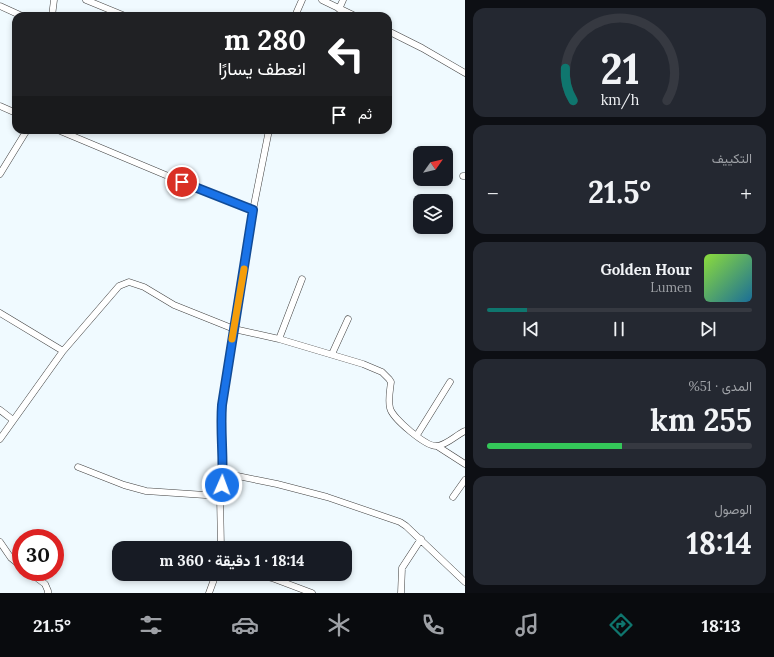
<!DOCTYPE html>
<html lang="ar">
<head>
<meta charset="utf-8">
<style>
  body { margin:0; font-family:Lora,Vazirmatn,serif; background:#242831; color:#f1f3f6; direction:rtl; height:100vh; display:flex; flex-direction:column; font-size:15px; white-space:nowrap }
  * { box-sizing:border-box; margin:0 }
  p { font-size:13px; color:#9ea1a6 }
  .icon { flex:none; width:22px; height:22px; fill:none; stroke:currentColor; stroke-width:2; stroke-linecap:round; stroke-linejoin:round }
  .map { position:relative; flex:1; overflow:hidden; direction:ltr }
  .sheet { display:flex; flex-direction:column; gap:8px; padding:8px; background:#0d0f14; width:309px }
  .sheet>* { flex:none }
  .guide { position:absolute; left:12px; top:12px; width:380px; height:122px; border-radius:12px; box-shadow:0 2px 6px #0003; direction:rtl; background:#202124; color:#fff; overflow:hidden }
  .needle { width:26px; rotate:56deg }
  .buttons { position:absolute; left:413px; top:146px; display:grid; gap:8px }
  .buttons a { display:grid; place-items:center; width:40px; height:40px; border-radius:8px; background:#171b24; box-shadow:0 2px 6px #0003; font-size:20px }
  .speed { position:absolute; left:12px; top:529px; display:flex; gap:8px; font-size:20px; font-weight:700; text-align:center }
  .speed>* { display:grid; place-content:center; width:52px; height:52px; border-radius:50%; background:#171b24; box-shadow:0 2px 6px #0003; line-height:1 }
  .speed .limit { border:6px solid #d22; background:#fff; color:#111 }
  .pin { position:absolute; display:grid; place-items:center; width:34px; height:34px; color:#fff; margin:-17px; border:2px solid #fff; border-radius:50%; box-shadow:0 1px 4px #0007 }
  .me { position:absolute; width:44px; margin:-22px; rotate:2deg; stroke-linejoin:round; filter:drop-shadow(0 0 3px #0008) }
  .turn { display:flex; align-items:center; gap:14px; height:84px; padding:0 20px; font-size:18px }
  .turn .icon { width:52px; height:52px; stroke-width:2.5 }
  .turn b { display:block; font-size:28px; line-height:34px }
  .then { display:flex; align-items:center; height:38px; padding:0 20px; background:#0003; gap:8px; font-size:15px }
  .big { font-size:30px; font-weight:700; line-height:1.1 }
  .sheet .widget { flex:1; display:flex; flex-direction:column; justify-content:center; gap:6px; min-width:0; padding:0 14px; border-radius:12px; background:#242831 }
  .sheet .dial { align-items:center; gap:0 }
  .dial svg { height:104px; overflow:visible; fill:none; stroke:#363941; stroke-width:7; stroke-linecap:round; text-anchor:middle }
  .dial text { fill:#f1f3f6; stroke:none }
  .song { display:flex; align-items:center; gap:12px }
  .cover { width:48px; height:48px; border-radius:6px; background:linear-gradient(135deg,hsl(90 70% 55%),hsl(200 70% 35%)) }
  .played { height:4px; border-radius:2px; background:linear-gradient(90deg,#0f766e 15%,#363941 15%) }
  .keys { display:flex; justify-content:space-around; direction:ltr }
  .heat { display:flex; justify-content:space-between; align-items:center; font-size:22px; direction:ltr }
  .charge { height:6px; border-radius:3px; background:linear-gradient(90deg,#34c759 51%,#363941 0) }
  .trip { position:absolute; left:112px; top:541px; width:240px; height:40px; border-radius:12px; background:#171b24; box-shadow:0 2px 6px #0003; font-weight:700; line-height:40px; text-align:center; direction:rtl }
  .menu { display:flex; height:64px; justify-content:space-around; align-items:center; background:#090b0e; color:#9ea1a6 }
  .menu .icon { width:28px; height:28px }
  .menu .selected { color:#0f766e }
  .menu b { font-size:18px; color:#f1f3f6 }
  main { display:flex; flex:1; min-height:0 }
  .map>svg:first-child { display:block }
  .lines { fill:none; stroke-linecap:round; stroke-linejoin:round }
  .street-casing { stroke:#414141; stroke-width:7 }
  .street { stroke:#fff; stroke-width:6 }
  .route-casing { stroke:#114b97; stroke-width:10 }
  .route { stroke:#1a73e8; stroke-width:7 }
  .slow { stroke:#f59e0b; stroke-width:7 }
</style>
</head>
<body>
<main>
<section class="sheet">
<div class="widget dial"><svg viewBox="0 0 100 80">
<path d="M14 69A42 42 0 1 1 86 69"/>
<path d="M14 69A42 42 0 0 1 8 44" stroke="#0f766e"/>
<text x="50" y="56" font-size="32" font-weight="700">21</text>
<text x="50" y="72" font-size="11">km/h</text>
</svg></div>
<div class="widget"><p>التكييف</p>
<div class="heat"><a>−</a><b class="big">21.5°</b><a>+</a></div>
</div>
<div class="widget">
<div class="song"><i class="cover"></i><div><b>Golden Hour</b><p>Lumen</p></div></div>
<div class="played"></div>
<div class="keys"><svg class="icon" aria-label="previous" viewBox="0 0 24 24"><path d="M18 5L8 12l10 7zM5 5v14"/></svg><svg class="icon" aria-label="pause" viewBox="0 0 24 24"><path d="M8 5v14M16 5v14"/></svg><svg class="icon" aria-label="next" viewBox="0 0 24 24"><path d="M6 5l10 7-10 7zM19 5v14"/></svg></div>
</div>
<div class="widget"><p>المدى · 51%</p><b class="big">255 km</b><div class="charge"></div></div>
<div class="widget"><p>الوصول</p><b class="big">18:14</b></div>
</section>
<div class="map">
<svg width="465" height="593" viewBox="0 0 465 593">
  <rect width="100%" height="100%" fill="#f0faff"/>
  <g class="lines">
    <g class="street-casing">
      <path id="street" d="M 86,0 L 125,16
        M 322,0 L 355,16
        M 0,6 L 22,16
        M 339,9 L 343,0
        M 52,16 L 54,0
        M 295,16 L 302,0
        M 388,31 L 422,48 L 465,73
        M 0,106 L 16,113
        M 58,130 L 211,194 L 253,210
        M 0,174 L 27,130
        M 463,176 L 465,176
        M 0,313 L 63,351
        M 279,339 L 302,279
        M 332,354 L 348,319
        M 0,410 L 13,420
        M 417,435 L 450,382
        M 0,439 L 63,351 L 119,286 L 129,282 L 144,287 L 174,305 L 234,329 L 279,339 L 363,364 L 382,372 L 389,379 L 391,382 C 390,390 388,400 390,408 C 392,418 426,447 437,446 C 447,445 456,435 465,431
        M 437,446 L 465,464
        M 78,467 L 124,485 L 146,491 L 220,496
        M 223,473 L 277,484 L 327,497 L 400,522 L 406,526 L 465,582
        M 453,497 L 465,480
        M 0,542 L 11,558 L 21,566
        M 221,548 L 220,496 L 223,473 L 221,426 L 222,405 L 253,210 L 269,130
        M 29,572 L 45,584 L 48,591 L 48,593
        M 257,574 L 272,578 L 312,593
        M 209,593 L 216,574
        M 401,593 L 402,568 L 421,539"/>
    </g>
    <use href="#street" class="street"/>
  </g>
  <g class="lines">
    <g class="route-casing">
      <path id="route" d="M 182,182 L 253,210 L 222,405 C 220,432 224,458 222,485"/>
    </g>
    <use href="#route" class="route"/>
    <path class="slow" d="M 232,339 L 244,269"/>
  </g>
</svg>
<div class="buttons">
<a><svg class="needle" viewBox="-14 -14 28 28"><path d="M0-13l5 13h-10z" fill="#e53935"/><path d="M0 13l5-13h-10z" fill="#9ea1a6"/></svg></a>
<a><svg class="icon" aria-label="layers" viewBox="0 0 24 24"><path d="M12 4l9 5-9 5-9-5zM3 14l9 5 9-5"/></svg></a>
</div>
<div class="speed"><div class="limit">30</div></div>
<div class="pin" style="left:182px;top:182px;background:#d93025"><svg class="icon" aria-label="arrive" viewBox="0 0 24 24"><path d="M6 21V4h12l-3 4 3 4H6"/></svg></div>
<svg class="me" style="left:222px;top:485px" viewBox="-20 -20 40 40"><circle r="17" fill="#1a73e8" stroke="#fff" stroke-width="3"/><path d="M0-11L8 9 0 5-8 9z" fill="#fff"/></svg>
<div class="trip">18:14 · 1 دقيقة · 360 m</div>
<div class="guide">
<div class="turn"><svg class="icon" aria-label="left" viewBox="0 0 24 24"><path d="M17 20v-9H6M10 6l-5 5 5 5"/></svg><div><b>280 m</b>انعطف يسارًا</div></div>
<div class="then">ثم<svg class="icon" aria-label="arrive" viewBox="0 0 24 24"><path d="M6 21V4h12l-3 4 3 4H6"/></svg></div>
</div>
</div>
</main>
<nav class="menu">
<b>18:13</b>
<svg class="icon selected" aria-label="directions" viewBox="0 0 24 24"><path d="M12 3l9 9-9 9-9-9zM9 14v-3h6M13 9l2 2-2 2"/></svg>
<svg class="icon" aria-label="music" viewBox="0 0 24 24"><path d="M9 18V5l10-2v13"/><circle cx="6" cy="18" r="3"/><circle cx="16" cy="16" r="3"/></svg>
<svg class="icon" aria-label="phone" viewBox="0 0 24 24"><path d="M5 4h4l2 5-3 2q2 4 5 5l2-3 5 2v4C11 20 4 13 5 4z"/></svg>
<svg class="icon" aria-label="climate" viewBox="0 0 24 24"><path d="M12 3v18M4 7l16 10M4 17L20 7"/></svg>
<svg class="icon" aria-label="car" viewBox="0 0 24 24"><path d="M5 17H2v-5l4-1 3-4h7l3 4 3 1v5h-3M9 17h6M6 11h13"/><circle cx="7" cy="17" r="2"/><circle cx="17" cy="17" r="2"/></svg>
<svg class="icon" aria-label="filters" viewBox="0 0 24 24"><path d="M4 7h16M4 17h16"/><circle cx="9" cy="7" r="2"/><circle cx="15" cy="17" r="2"/></svg>
<b>21.5°</b>
</nav>
</body>
</html>
